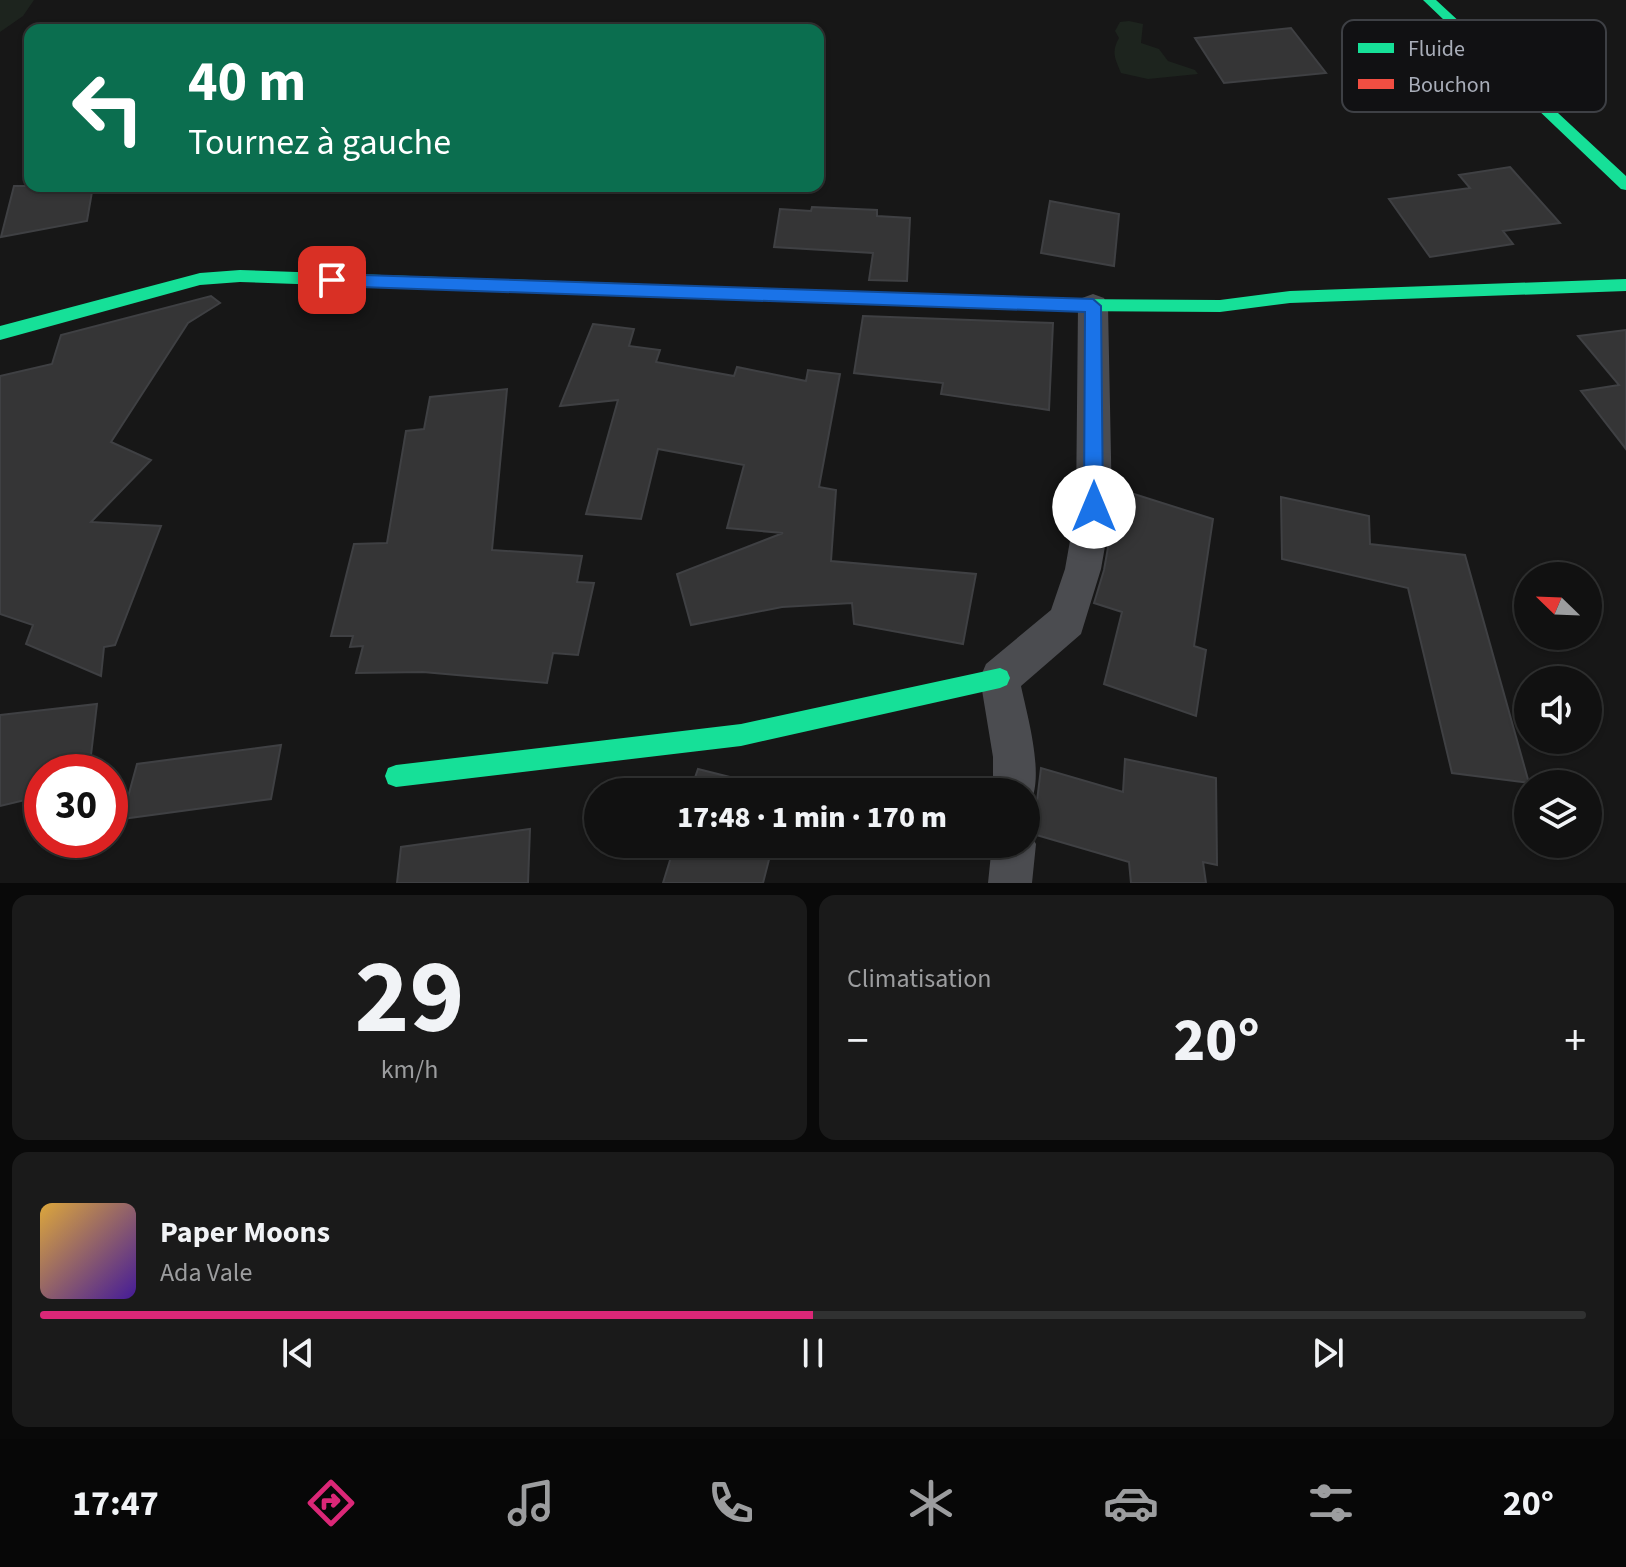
<!DOCTYPE html>
<html lang="fr">
<head>
<meta charset="utf-8">
<style>
  body { margin:0; font-family:"Source Sans 3",sans-serif; background:#1a1a1a; color:#f1f3f6; height:100vh; display:flex; flex-direction:column; font-size:30px; white-space:nowrap }
  * { box-sizing:border-box; margin:0 }
  p { font-size:26px; color:#9c9d9f }
  .icon { flex:none; width:44px; height:44px; fill:none; stroke:currentColor; stroke-width:2; stroke-linecap:round; stroke-linejoin:round }
  .map { position:relative; height:883px; overflow:hidden }
  .sheet { display:flex; flex-direction:column; gap:12px; padding:12px; background:#090909; flex:1 }
  .sheet>* { flex:none }
  .guide { position:absolute; left:24px; top:24px; width:800px; height:168px; border-radius:16px; box-shadow:0 2px 6px #0004,0 0 0 2px #303131; background:#0b6e4f; color:#fff; overflow:hidden }
  .needle { width:52px; rotate:293deg }
  .tools { position:absolute; left:1514px; top:562px; display:grid; gap:16px }
  .tools a { display:grid; place-items:center; width:88px; height:88px; border-radius:50%; background:#111; box-shadow:0 2px 6px #0004,0 0 0 2px #303131; font-size:40px }
  .speed { position:absolute; left:24px; top:754px; display:flex; gap:16px; font-size:40px; font-weight:700; text-align:center }
  .speed>* { display:grid; place-content:center; width:104px; height:104px; border-radius:50%; background:#111; box-shadow:0 2px 6px #0004,0 0 0 2px #303131; line-height:1 }
  .speed .limit { border:12px solid #d22; background:#fff; color:#111 }
  .pin { position:absolute; display:grid; place-items:center; width:68px; height:68px; color:#fff; margin:-34px; border-radius:16px; box-shadow:0 4px 12px #0006 }
  .me { position:absolute; width:88px; margin:-44px; rotate:0deg; stroke-linejoin:round; filter:drop-shadow(0 0 6px #0008) }
  .turn { display:flex; align-items:center; gap:28px; height:168px; padding:0 32px; font-size:36px }
  .turn .icon { width:104px; height:104px; stroke-width:2.5 }
  .turn b { display:block; font-size:56px; line-height:68px }
  .big { font-size:60px; font-weight:800; line-height:1.1 }
  .sheet .card { flex:1; display:flex; flex-direction:column; justify-content:center; gap:12px; min-width:0; padding:0 28px; border-radius:16px; background:#1a1a1a }
  .sheet .dial { align-items:center; gap:0 }
  .dial b { font-size:104px; line-height:1 }
  .song { display:flex; align-items:center; gap:24px }
  .cover { width:96px; height:96px; border-radius:12px; background:linear-gradient(135deg,hsl(40 70% 55%),hsl(260 70% 35%)) }
  .played { height:8px; border-radius:4px; background:linear-gradient(90deg,#db2777 50%,#303131 50%) }
  .keys { display:flex; justify-content:space-around; direction:ltr }
  .heat { display:flex; justify-content:space-between; align-items:center; font-size:44px; direction:ltr }
  .sheet .tiles { flex:1; display:grid; gap:12px; grid-template-columns:1fr 1fr }
  .card:last-child { grid-column:span 2 }
  .trip { position:absolute; left:584px; top:778px; width:456px; height:80px; border-radius:40px; background:#111; box-shadow:0 2px 6px #0004,0 0 0 2px #303131; font-weight:800; line-height:80px; text-align:center }
  .menu { display:flex; height:128px; justify-content:space-around; align-items:center; background:#070707; color:#9c9d9f }
  .menu .icon { width:56px; height:56px }
  .menu .selected { color:#db2777 }
  .menu b { font-size:36px; color:#f1f3f6 }
  .map>svg:first-child { display:block }
  .green { fill:#1d241e }
  .building { fill:#353536; stroke:#3f4043; stroke-width:2 }
  .lines { fill:none; stroke-linecap:round; stroke-linejoin:round }
  .street { fill:#4b4c50; fill-rule:evenodd }
  .fast { fill:#16e098; fill-rule:evenodd }
  .jam { fill:#f24e42; fill-rule:evenodd }
  .route { fill:#1a73e8; stroke:#114b97; stroke-width:2 }
  .key { fill:#111113; stroke:#3e4045; stroke-width:2 }
  .key-label { font-size:22px; fill:#a8adb8 }
</style>
</head>
<body>
<div class="map">
<svg width="1626" height="883" viewBox="0 0 1626 883">
  <rect width="100%" height="100%" fill="#171717"/>
  <path class="green" d="M 0,0 L 34,0 L 23,16 L 0,32 Z
    M 1129,21 L 1143,24 L 1141,43 L 1159,49 L 1168,61 L 1195,70 L 1198,74 L 1148,79 L 1121,73 C 1115,59 1111,52 1119,38 L 1115,31 L 1120,22 Z"/>
  <path class="building" d="M 1291,28 L 1326,73 L 1224,83 L 1195,38 Z
    M 1510,167 L 1560,223 L 1503,231 L 1513,244 L 1430,257 L 1389,199 L 1470,188 L 1459,175 Z
    M 14,186 L 93,186 L 87,221 L 1,237 Z
    M 1050,201 L 1119,214 L 1114,266 L 1041,253 Z
    M 812,207 L 877,210 L 877,216 L 910,218 L 907,281 L 869,280 L 873,253 L 774,247 L 780,209 L 811,211 Z
    M 211,296 L 220,303 L 188,323 L 111,442 L 151,460 L 91,522 L 161,526 L 115,645 L 104,647 L 101,676 L 26,644 L 33,625 L 0,614 L 0,376 L 52,364 L 61,335 Z
    M 863,316 L 1053,323 L 1049,410 L 941,394 L 943,383 L 854,373 Z
    M 593,324 L 634,329 L 629,346 L 660,350 L 656,362 L 734,376 L 737,367 L 806,381 L 808,370 L 840,374 L 819,487 L 836,490 L 831,561 L 976,574 L 963,644 L 854,624 L 852,603 L 782,607 L 691,625 L 677,574 L 783,533 L 727,528 L 744,465 L 658,449 L 641,519 L 586,514 L 618,400 L 560,406 Z
    M 1626,330 L 1626,449 L 1581,391 L 1619,385 L 1578,336 Z
    M 507,389 L 492,550 L 582,556 L 577,582 L 594,583 L 578,655 L 553,653 L 547,683 L 423,672 L 356,673 L 363,646 L 350,647 L 353,636 L 331,636 L 354,544 L 387,543 L 406,431 L 424,429 L 430,397 Z
    M 1115,488 L 1213,519 L 1194,646 L 1206,650 L 1196,716 L 1104,684 L 1122,612 L 1094,603 L 1104,570 L 1115,508 Z
    M 1281,497 L 1369,516 L 1370,544 L 1465,555 L 1529,783 L 1452,773 L 1408,588 L 1282,559 Z
    M 97,704 L 89,772 L 42,772 L 42,796 L 0,806 L 0,715 Z
    M 281,745 L 271,799 L 122,819 L 137,764 Z
    M 1125,759 L 1216,778 L 1217,865 L 1203,862 L 1206,883 L 1131,883 L 1129,862 L 1033,834 L 1041,768 L 1123,792 Z
    M 698,769 L 786,791 L 785,792 L 690,792 Z
    M 530,829 L 528,883 L 397,883 L 401,847 Z
    M 675,844 L 773,844 L 763,883 L 663,883 Z"/>
  <g class="lines">
    <path class="street" d="M 1093,294 L 1104,298 L 1108,306 L 1112,507 L 1101,569 L 1081,634 L 1021,686 C 1027,715 1048,786 1026,808 L 1026,792 L 993,792 L 993,757 L 980,678 L 986,664 L 1051,610 L 1065,569 L 1076,507 L 1078,306 L 1082,298 Z
      M 1026,827 L 1036,844 L 1032,883 L 988,883 L 992,844 L 1026,844 Z"/>
    <path class="fast" d="M 1423,0 L 1436,0 L 1626,176 L 1626,190 L 1621,189 Z
      M 240,270 L 816,290 L 824,296 L 816,302 L 240,282 L 200,285 L 0,340 L 0,326 L 200,273 Z
      M 1626,279 L 1626,291 L 1290,303 L 1220,312 L 1063,311 L 1055,305 L 1063,299 L 1220,300 L 1290,291 Z
      M 1000,668 L 1007,671 L 1010,678 L 1007,685 L 1000,688 L 741,746 L 396,787 L 388,784 L 385,776 L 388,768 L 396,765 L 741,724 Z"/>
    <path class="jam" d="M 816,290 L 1063,299 L 1071,305 L 1063,311 L 816,302 L 808,296 Z"/>
  </g>
  <path class="route" d="M 332,274 L 1093,299 L 1101,306 L 1103,507 L 1100,513 L 1094,515 L 1087,513 L 1084,507 L 1085,312 L 332,286 L 324,280 Z"/>
  <rect x="1342" y="20" width="264" height="92" rx="12" class="key"/>
  <rect x="1358" y="43" width="36" height="10" fill="#16e098"/>
  <rect x="1358" y="79" width="36" height="10" fill="#f24e42"/>
  <g class="key-label">
    <text x="1408" y="56">Fluide</text>
    <text x="1408" y="92">Bouchon</text>
  </g>
</svg>
<div class="tools">
<a><svg class="needle" viewBox="-14 -14 28 28"><path d="M0-13l5 13h-10z" fill="#e53935"/><path d="M0 13l5-13h-10z" fill="#9c9d9f"/></svg></a>
<a><svg class="icon" aria-label="sound" viewBox="0 0 24 24"><path d="M4 9h4l5-4v14l-5-4H4zM17 9q2 3 0 6"/></svg></a>
<a><svg class="icon" aria-label="layers" viewBox="0 0 24 24"><path d="M12 4l9 5-9 5-9-5zM3 14l9 5 9-5"/></svg></a>
</div>
<div class="speed"><div class="limit">30</div></div>
<div class="pin" style="left:332px;top:280px;background:#d93025"><svg class="icon" aria-label="arrive" viewBox="0 0 24 24"><path d="M6 21V4h12l-3 4 3 4H6"/></svg></div>
<svg class="me" style="left:1094px;top:507px" viewBox="-20 -20 40 40"><circle r="19" fill="#fff"/><path d="M0-13L10 11 0 6-10 11z" fill="#1a73e8"/></svg>
<div class="trip">17:48 · 1 min · 170 m</div>
<div class="guide">
<div class="turn"><svg class="icon" aria-label="left" viewBox="0 0 24 24"><path d="M17 20v-9H6M10 6l-5 5 5 5"/></svg><div><b>40 m</b>Tournez à gauche</div></div>
</div>
</div>
<section class="sheet">
<div class="tiles">
<div class="card dial"><b>29</b><p>km/h</p></div>
<div class="card"><p>Climatisation</p>
<div class="heat"><a>−</a><b class="big">20°</b><a>+</a></div>
</div>
<div class="card">
<div class="song"><i class="cover"></i><div><b>Paper Moons</b><p>Ada Vale</p></div></div>
<div class="played"></div>
<div class="keys"><svg class="icon" aria-label="previous" viewBox="0 0 24 24"><path d="M18 5L8 12l10 7zM5 5v14"/></svg><svg class="icon" aria-label="pause" viewBox="0 0 24 24"><path d="M8 5v14M16 5v14"/></svg><svg class="icon" aria-label="next" viewBox="0 0 24 24"><path d="M6 5l10 7-10 7zM19 5v14"/></svg></div>
</div>
</div>
</section>
<nav class="menu">
<b>17:47</b>
<svg class="icon selected" aria-label="directions" viewBox="0 0 24 24"><path d="M12 3l9 9-9 9-9-9zM9 14v-3h6M13 9l2 2-2 2"/></svg>
<svg class="icon" aria-label="music" viewBox="0 0 24 24"><path d="M9 18V5l10-2v13"/><circle cx="6" cy="18" r="3"/><circle cx="16" cy="16" r="3"/></svg>
<svg class="icon" aria-label="phone" viewBox="0 0 24 24"><path d="M5 4h4l2 5-3 2q2 4 5 5l2-3 5 2v4C11 20 4 13 5 4z"/></svg>
<svg class="icon" aria-label="climate" viewBox="0 0 24 24"><path d="M12 3v18M4 7l16 10M4 17L20 7"/></svg>
<svg class="icon" aria-label="car" viewBox="0 0 24 24"><path d="M5 17H2v-5l4-1 3-4h7l3 4 3 1v5h-3M9 17h6M6 11h13"/><circle cx="7" cy="17" r="2"/><circle cx="17" cy="17" r="2"/></svg>
<svg class="icon" aria-label="filters" viewBox="0 0 24 24"><path d="M4 7h16M4 17h16"/><circle cx="9" cy="7" r="2"/><circle cx="15" cy="17" r="2"/></svg>
<b>20°</b>
</nav>
</body>
</html>
